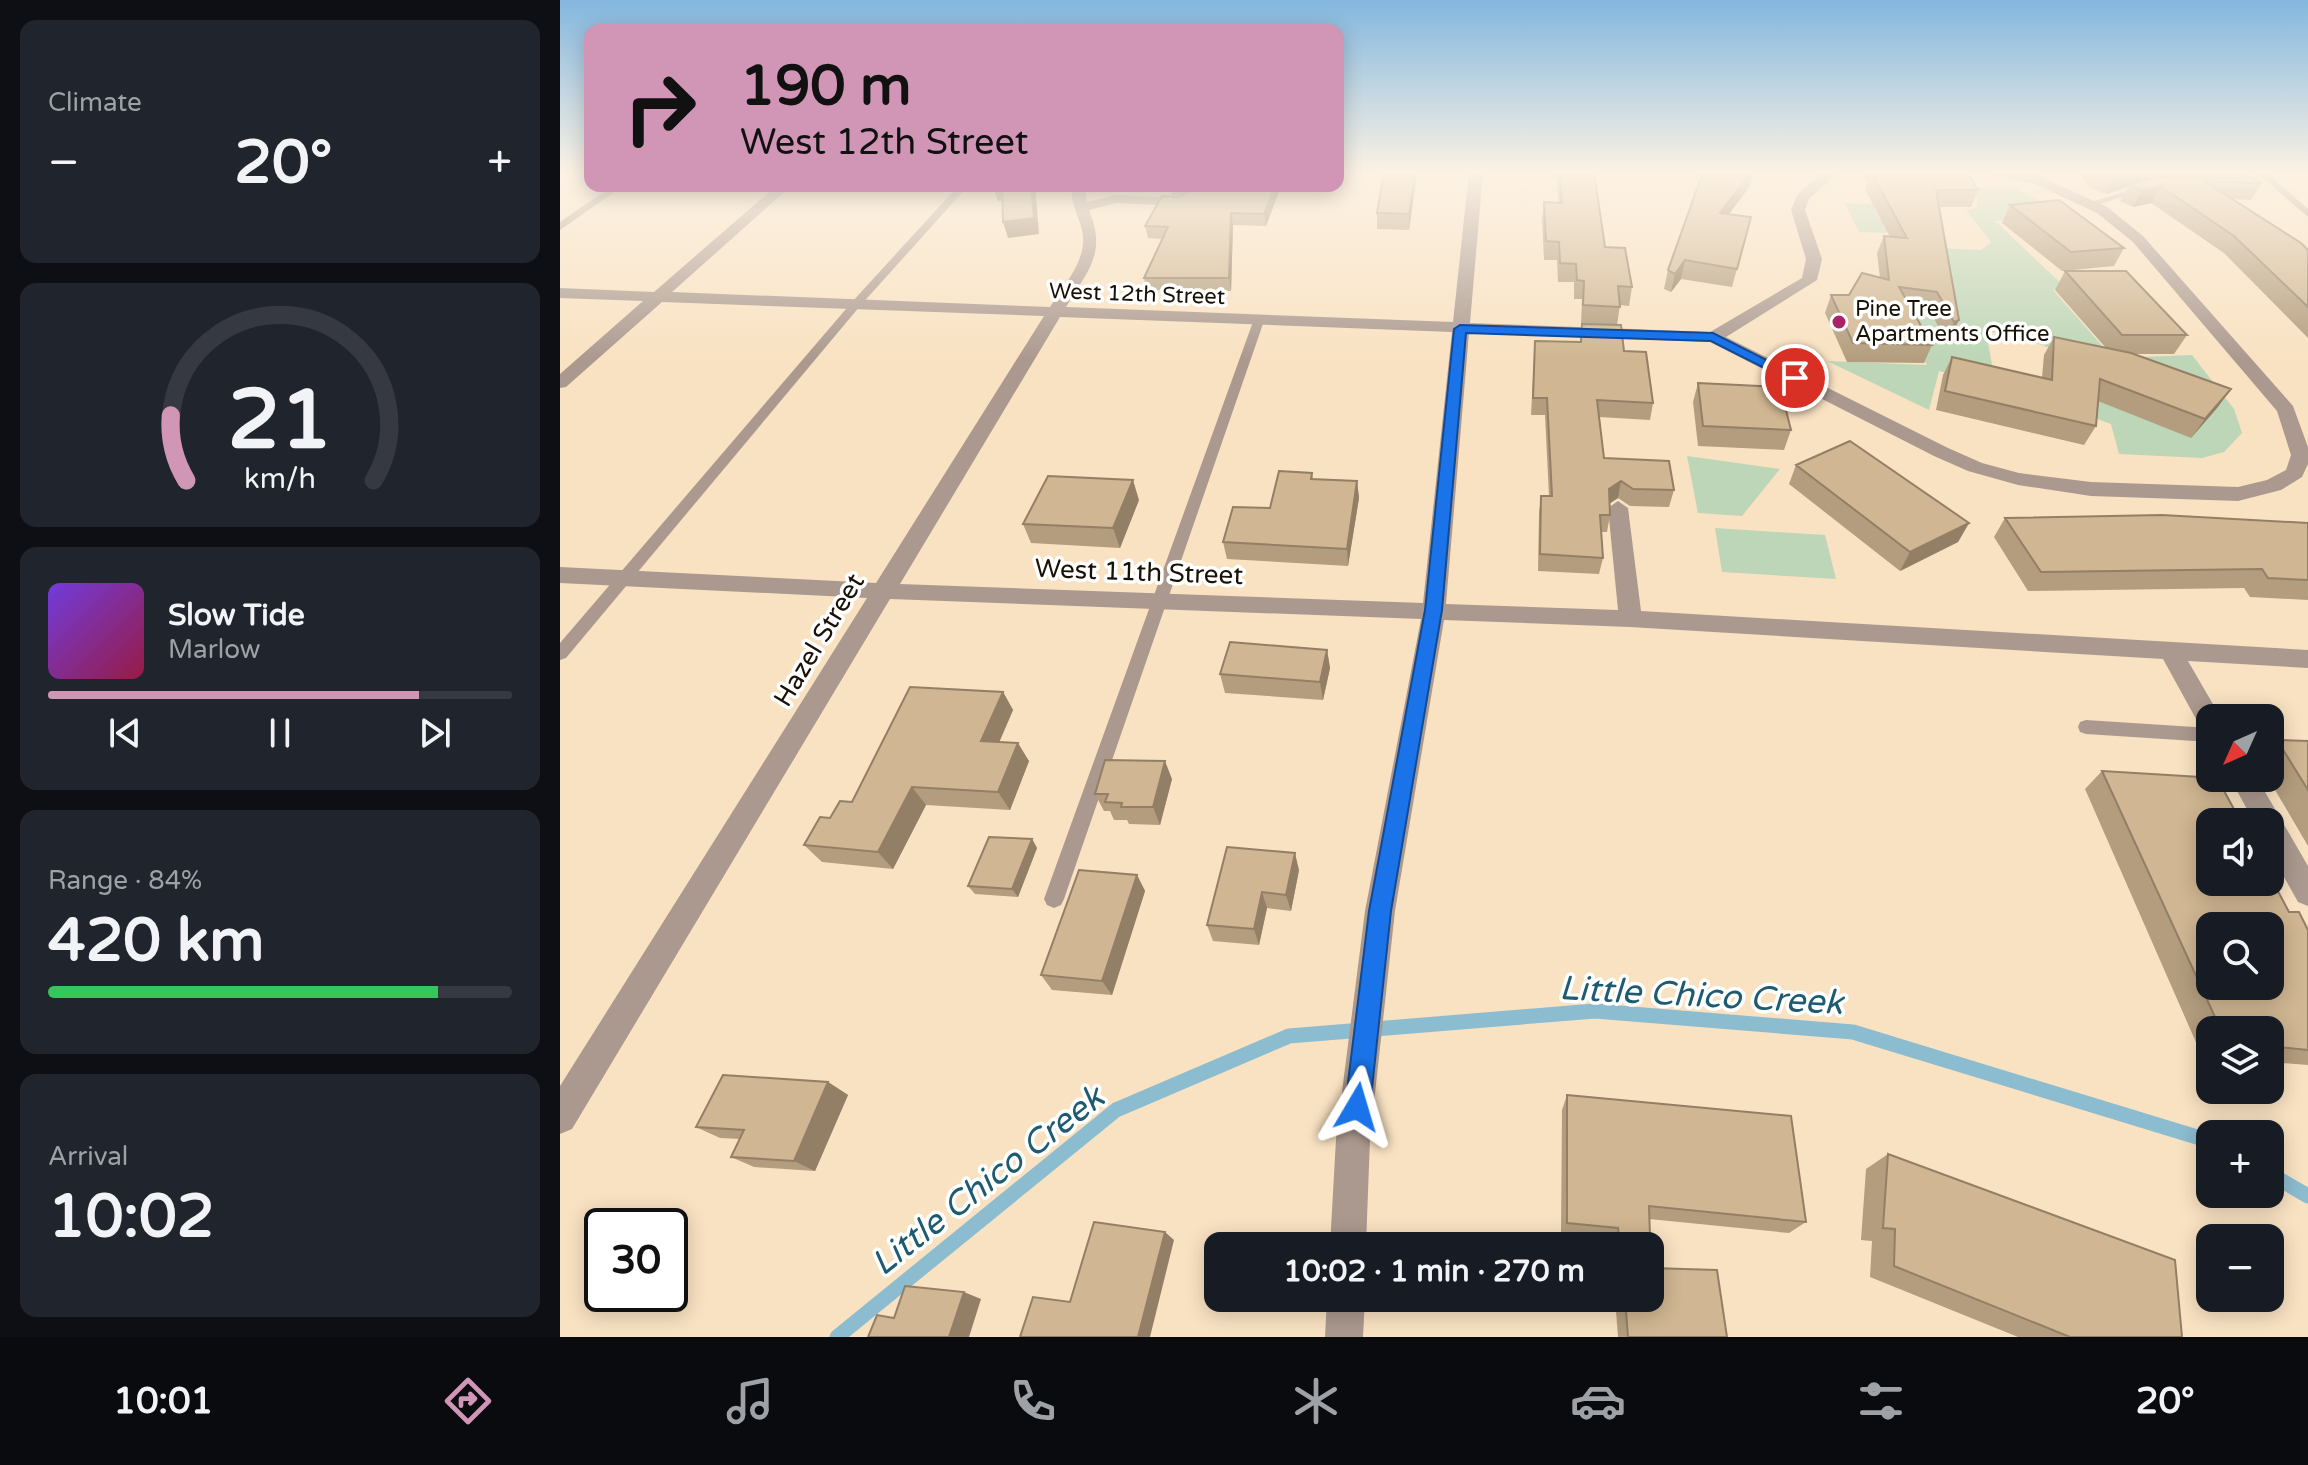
<!DOCTYPE html>
<html lang="en">
<head>
<meta charset="utf-8">
<style>
  body { margin:0; font-family:"Varela Round",sans-serif; background:#20242c; color:#f1f3f6; height:100vh; display:flex; flex-direction:column; font-size:30px; white-space:nowrap }
  * { box-sizing:border-box; margin:0 }
  p { font-size:26px; color:#9ea1a6 }
  .icon { flex:none; width:44px; height:44px; fill:none; stroke:currentColor; stroke-width:2; stroke-linecap:round; stroke-linejoin:round }
  .map { position:relative; flex:1; overflow:hidden }
  .drawer { display:flex; flex-direction:column; gap:20px; padding:20px; background:#0d0f14; width:560px }
  .drawer>* { flex:none }
  .top-card { position:absolute; left:24px; top:24px; width:760px; height:168px; border-radius:16px; box-shadow:0 4px 20px #0003; background:#d195b6; color:#111; overflow:hidden }
  .needle { width:52px; rotate:225deg }
  .controls { position:absolute; left:1636px; top:704px; display:grid; gap:16px }
  .controls a { display:grid; place-items:center; width:88px; height:88px; border-radius:16px; background:#171b24; box-shadow:0 4px 20px #0003; font-size:40px }
  .speed { position:absolute; left:24px; top:1208px; display:flex; gap:16px; font-size:40px; font-weight:700; text-align:center }
  .speed>* { display:grid; place-content:center; width:104px; height:104px; border-radius:50%; background:#171b24; box-shadow:0 4px 20px #0003; line-height:1 }
  .speed .limit { border:4px solid #111; border-radius:12px; background:#fff; color:#111 }
  .pin { position:absolute; display:grid; place-items:center; width:68px; height:68px; color:#fff; margin:-34px; border:4px solid #fff; border-radius:50%; box-shadow:0 2px 8px #0007 }
  .me { position:absolute; width:88px; margin:-44px; rotate:7deg; stroke-linejoin:round; filter:drop-shadow(0 0 6px #0008) }
  .turn { display:flex; align-items:center; gap:28px; height:168px; padding:0 24px; font-size:36px }
  .turn .icon { width:104px; height:104px; stroke-width:2.5 }
  .turn b { display:block; font-size:56px; line-height:68px }
  .big { font-size:60px; font-weight:800; line-height:1.1 }
  .drawer .tile { flex:1; display:flex; flex-direction:column; justify-content:center; gap:12px; min-width:0; padding:0 28px; border-radius:16px; background:#20242c }
  .drawer .dial { align-items:center; gap:0 }
  .dial svg { height:208px; overflow:visible; fill:none; stroke:#363941; stroke-width:7; stroke-linecap:round; text-anchor:middle }
  .dial text { fill:#f1f3f6; stroke:none }
  .song { display:flex; align-items:center; gap:24px }
  .cover { width:96px; height:96px; border-radius:12px; background:linear-gradient(135deg,hsl(260 70% 55%),hsl(340 70% 35%)) }
  .played { height:8px; border-radius:4px; background:linear-gradient(90deg,#d195b6 80%,#363941 80%) }
  .keys { display:flex; justify-content:space-around; direction:ltr }
  .heat { display:flex; justify-content:space-between; align-items:center; font-size:44px; direction:ltr }
  .charge { height:12px; border-radius:6px; background:linear-gradient(90deg,#34c759 84%,#363941 0) }
  .trip { position:absolute; left:644px; top:1232px; width:460px; height:80px; border-radius:16px; background:#171b24; box-shadow:0 4px 20px #0003; font-weight:800; line-height:80px; text-align:center }
  .dock { display:flex; height:128px; justify-content:space-around; align-items:center; background:#090b0e; color:#9ea1a6 }
  .dock .icon { width:56px; height:56px }
  .dock .selected { color:#d195b6 }
  .dock b { font-size:36px; color:#f1f3f6 }
  main { display:flex; flex:1; min-height:0 }
  .map>svg:first-child { display:block }
  .green { fill:#bcd6b7; fill-rule:evenodd }
  .lines { fill:none; stroke-linecap:round; stroke-linejoin:round }
  .stream { stroke:#8cbccf; stroke-width:15 }
  .lane { fill:#ab998f; fill-rule:evenodd }
  .street { fill:#ab998f; fill-rule:evenodd }
  .wall { fill:#b39d7e }
  .shaded-wall { fill:#927f66 }
  .building { fill:#d0b692; stroke:#927f66; stroke-width:2; fill-rule:evenodd }
  .route { fill:#1a73e8; stroke:#114b97; stroke-width:2 }
  .poi-dot { fill:#aa2268; stroke:#fff; stroke-width:3 }
  .labels { text-anchor:middle; dominant-baseline:central; stroke-width:7; stroke-linejoin:round; paint-order:stroke }
  .far-street-label { font-size:22px; fill:#191106; stroke:#fff }
  .far-poi-label { font-size:22px; fill:#191106; stroke:#fff; text-anchor:start }
  .street-label { font-size:26px; fill:#191106; stroke:#fff }
  .near-water-label { font-size:34px; font-style:italic; fill:#1d5b70; stroke:#fff }
</style>
</head>
<body>
<main>
<section class="drawer">
<div class="tile"><p>Climate</p>
<div class="heat"><a>−</a><b class="big">20°</b><a>+</a></div>
</div>
<div class="tile dial"><svg viewBox="0 0 100 80">
<path d="M14 69A42 42 0 1 1 86 69"/>
<path d="M14 69A42 42 0 0 1 8 44" stroke="#d195b6"/>
<text x="50" y="56" font-size="32" font-weight="700">21</text>
<text x="50" y="72" font-size="11">km/h</text>
</svg></div>
<div class="tile">
<div class="song"><i class="cover"></i><div><b>Slow Tide</b><p>Marlow</p></div></div>
<div class="played"></div>
<div class="keys"><svg class="icon" aria-label="previous" viewBox="0 0 24 24"><path d="M18 5L8 12l10 7zM5 5v14"/></svg><svg class="icon" aria-label="pause" viewBox="0 0 24 24"><path d="M8 5v14M16 5v14"/></svg><svg class="icon" aria-label="next" viewBox="0 0 24 24"><path d="M6 5l10 7-10 7zM19 5v14"/></svg></div>
</div>
<div class="tile"><p>Range · 84%</p><b class="big">420 km</b><div class="charge"></div></div>
<div class="tile"><p>Arrival</p><b class="big">10:02</b></div>
</section>
<div class="map">
<svg width="1748" height="1337" viewBox="0 0 1748 1337">
  <rect width="100%" height="100%" fill="#f9e2c2"/>
  <path class="green" d="M 1409,187 L 1457,189 L 1523,223 L 1490,216 L 1435,221 L 1505,287 L 1493,290 L 1553,358 L 1632,355 L 1674,409 L 1682,433 L 1664,452 L 1642,458 L 1559,454 L 1551,424 L 1530,416 L 1528,407 L 1379,371 L 1369,410 L 1267,361 L 1367,365 L 1337,308 L 1387,313 L 1358,247 L 1421,250 L 1431,242 L 1406,210 L 1417,208 L 1417,198 ZM 1426,332 L 1444,332 L 1524,360 L 1522,394 L 1433,370 Z
    M 1285,203 L 1313,204 L 1328,233 L 1299,232 Z
    M 1127,456 L 1220,469 L 1182,516 L 1138,513 Z
    M 1155,528 L 1265,535 L 1276,579 L 1162,572 Z"/>
  <g class="lines">
    <path class="stream" d="M 1710,1174 L 1748,1196
      M 277,1337 L 556,1110 L 729,1036 L 1035,1011 L 1293,1032 L 1650,1141"/>
    <path class="lane" d="M 1696,172 L 1706,172 L 1748,209 L 1748,217 Z
      M 52,186 L 63,186 L 0,230 L 0,222 Z
      M 398,186 L 408,186 L 300,306 L 6,658 L 0,660 L 0,643 L 292,302 Z
      M 1581,186 L 1589,188 L 1534,206 L 1526,204 Z
      M 694,319 L 704,321 L 504,899 L 501,905 L 494,908 L 487,905 L 484,899 Z
      M 1526,720 L 1650,728 L 1650,742 L 1526,734 L 1520,732 L 1518,727 L 1520,722 Z"/>
    <path class="street" d="M 909,172 L 923,172 L 910,323 L 1150,332 L 1242,278 L 1246,259 L 1231,210 L 1238,194 L 1263,172 L 1278,172 L 1249,199 L 1245,210 L 1262,259 L 1257,280 L 1166,337 L 1388,448 L 1422,463 L 1459,473 L 1531,482 L 1678,487 L 1707,480 L 1726,470 L 1731,455 L 1717,411 L 1573,242 L 1537,213 L 1475,184 L 1420,172 L 1464,172 L 1484,178 L 1547,207 L 1583,236 L 1733,406 L 1748,447 L 1748,464 L 1742,477 L 1721,490 L 1678,501 L 1531,496 L 1458,485 L 1408,471 L 1374,456 L 1150,342 L 909,333 L 886,604 L 1058,610 L 1048,508 L 1058,501 L 1068,508 L 1081,611 L 1748,650 L 1748,668 L 1628,661 L 1661,718 L 1650,718 L 1650,731 L 1641,728 L 1603,659 L 1070,627 L 884,620 L 835,911 L 810,1139 L 806,1246 L 770,1246 L 776,1139 L 805,911 L 861,619 L 330,599 L 12,1129 L 0,1134 L 0,1086 L 307,598 L 0,583 L 0,567 L 316,583 L 484,316 L 102,302 L 6,387 L 0,388 L 0,374 L 83,301 L 0,298 L 0,288 L 94,292 L 216,186 L 231,186 L 112,292 L 490,307 C 504,285 529,258 522,230 C 518,215 511,203 511,186 L 525,186 L 527,202 L 556,195 L 622,198 L 629,202 L 622,206 L 556,203 L 529,210 C 547,254 528,270 506,307 L 893,322 ZM 500,317 L 892,332 L 863,603 L 340,584 Z
      M 1670,778 L 1697,778 L 1748,866 L 1748,906 L 1738,902 L 1710,852 L 1710,822 L 1694,822 Z
      M 767,1298 L 805,1298 L 803,1337 L 765,1337 Z"/>
  </g>
  <path class="wall" d="M 824,172 L 857,172 L 849,230 L 817,229 L 817,213 Z
    M 997,172 L 1034,172 L 1045,247 L 1072,287 L 1069,306 L 1060,305 L 1057,325 L 1064,351 L 1093,403 L 1090,420 L 1039,417 L 1044,458 L 1114,490 L 1109,507 L 1070,506 L 1058,498 L 1050,503 L 1050,515 L 1047,532 L 1041,532 L 1043,558 L 1039,574 L 978,571 L 979,513 L 981,496 L 989,496 L 985,415 L 971,415 L 975,341 L 1020,342 L 1022,324 L 1021,324 L 1022,299 L 1014,299 L 1014,282 L 998,282 L 997,260 L 984,260 L 982,220 L 984,202 L 999,203 L 997,182 Z
    M 1143,172 L 1193,172 L 1190,186 L 1169,214 L 1191,217 L 1172,287 L 1121,279 L 1111,292 L 1104,289 L 1108,270 Z
    M 1302,172 L 1407,172 L 1418,190 L 1411,207 L 1379,207 L 1399,320 L 1390,338 L 1386,340 L 1369,310 L 1351,307 L 1372,345 L 1364,363 L 1287,362 L 1265,313 L 1271,295 L 1289,295 L 1320,278 L 1317,253 L 1324,236 L 1330,237 L 1305,189 L 1307,184 Z
    M 1518,172 L 1681,172 L 1702,183 L 1691,200 L 1672,199 L 1748,250 L 1748,338 L 1664,253 L 1591,203 L 1573,207 L 1560,201 L 1568,187 L 1546,194 L 1529,187 Z
    M 611,186 L 721,186 L 706,226 L 673,225 L 671,291 L 587,290 L 584,278 L 602,239 L 588,238 L 585,226 L 622,195 L 612,195 Z
    M 1450,205 L 1564,248 L 1554,266 L 1502,271 L 1442,223 Z
    M 1505,271 L 1627,335 L 1614,354 L 1573,354 L 1671,389 L 1657,408 L 1631,438 L 1538,401 L 1536,426 L 1524,445 L 1376,410 L 1383,375 L 1392,357 L 1482,378 L 1484,355 L 1494,337 L 1546,348 L 1495,290 Z
    M 1138,383 L 1231,430 L 1224,450 L 1138,446 L 1133,402 Z
    M 1236,465 L 1409,523 L 1398,542 L 1340,571 L 1229,484 Z
    M 752,473 L 753,479 L 797,481 L 799,498 L 788,566 L 667,559 L 663,542 L 710,508 Z
    M 579,500 L 560,548 L 471,543 L 463,524 Z
    M 1445,518 L 1748,523 L 1748,600 L 1690,597 L 1684,588 L 1468,591 L 1434,537 Z
    M 767,650 L 770,668 L 763,700 L 665,693 L 660,674 Z
    M 443,692 L 453,710 L 439,742 L 469,761 L 450,810 L 366,805 L 333,869 L 262,862 L 244,845 L 270,818 Z
    M 1717,740 L 1748,741 L 1748,846 L 1708,778 L 1710,778 L 1710,745 Z
    M 1542,771 L 1729,912 L 1748,930 L 1748,1065 L 1710,1062 L 1710,1030 L 1650,1030 L 1650,1056 L 1642,1056 L 1525,789 Z
    M 612,779 L 600,825 L 569,824 L 567,820 L 554,820 L 550,811 L 544,811 L 535,794 Z
    M 472,839 L 477,848 L 458,897 L 415,894 L 408,886 Z
    M 739,870 L 731,911 L 707,908 L 699,945 L 653,941 L 647,925 Z
    M 577,875 L 585,891 L 552,995 L 492,990 L 481,975 Z
    M 268,1082 L 288,1095 L 255,1171 L 194,1167 L 171,1157 L 180,1139 L 160,1138 L 136,1127 Z
    M 1007,1095 L 1246,1222 L 1229,1233 L 1089,1219 L 1091,1268 L 1167,1337 L 1058,1337 L 1055,1298 L 1090,1298 L 1090,1246 L 1051,1246 L 1050,1239 L 1001,1234 L 1002,1110 Z
    M 1328,1154 L 1622,1337 L 1458,1337 L 1310,1277 L 1312,1241 L 1301,1240 L 1306,1169 Z"/>
  <path class="shaded-wall" d="M 855,172 L 857,172 L 849,230 L 849,214 Z
    M 1191,172 L 1193,172 L 1190,186 L 1156,231 L 1160,213 Z
    M 1573,172 L 1592,172 L 1587,181 L 1569,185 L 1568,187 L 1546,194 L 1554,178 Z
    M 433,186 L 442,186 L 447,200 L 438,201 Z
    M 471,186 L 477,186 L 476,196 L 479,234 L 448,238 L 443,222 Z
    M 715,186 L 721,186 L 706,226 L 704,214 Z
    M 1600,186 L 1591,203 L 1573,207 L 1582,191 Z
    M 671,213 L 673,225 L 671,291 L 669,278 Z
    M 1125,260 L 1121,279 L 1111,292 L 1115,274 Z
    M 1399,320 L 1390,338 L 1386,340 L 1394,322 Z
    M 1671,389 L 1657,408 L 1631,438 L 1645,419 Z
    M 573,480 L 579,500 L 560,548 L 553,528 Z
    M 797,481 L 799,498 L 788,566 L 787,549 Z
    M 1061,481 L 1058,498 L 1046,506 L 1049,489 Z
    M 1409,523 L 1398,542 L 1340,571 L 1350,552 Z
    M 767,650 L 770,668 L 763,700 L 760,682 Z
    M 443,692 L 453,710 L 432,759 L 421,741 Z
    M 458,743 L 469,761 L 450,810 L 438,792 Z
    M 605,761 L 612,779 L 600,825 L 593,807 Z
    M 352,787 L 366,805 L 333,869 L 318,852 Z
    M 472,839 L 477,848 L 458,897 L 452,889 Z
    M 735,853 L 739,870 L 731,911 L 726,895 Z
    M 577,875 L 585,891 L 552,995 L 542,981 Z
    M 702,892 L 707,908 L 699,945 L 694,929 Z
    M 268,1082 L 288,1095 L 255,1171 L 234,1161 Z
    M 605,1232 L 614,1240 L 590,1337 L 578,1337 Z
    M 404,1292 L 421,1299 L 409,1337 L 389,1337 Z"/>
  <path class="building" d="M 824,172 L 855,172 L 849,214 L 817,213 Z
    M 999,172 L 1034,172 L 1045,247 L 1065,248 L 1072,287 L 1058,286 L 1060,307 L 1023,305 L 1024,281 L 1017,280 L 1016,264 L 1000,263 L 999,242 L 986,241 L 984,202 L 1002,203 Z
    M 1143,172 L 1191,172 L 1160,213 L 1191,217 L 1177,269 L 1125,260 L 1115,274 L 1108,270 Z
    M 1311,172 L 1407,172 L 1418,190 L 1376,190 L 1399,320 L 1394,322 L 1377,292 L 1339,287 L 1372,345 L 1293,343 L 1271,295 L 1289,295 L 1302,273 L 1329,280 L 1324,236 L 1347,238 Z
    M 1541,172 L 1573,172 L 1554,178 Z
    M 1676,172 L 1681,172 L 1702,183 L 1644,181 L 1741,243 L 1748,250 L 1748,307 L 1674,236 L 1600,186 L 1582,191 L 1569,185 L 1597,177 L 1668,178 Z
    M 442,186 L 471,186 L 474,218 L 443,222 Z
    M 624,186 L 715,186 L 704,214 L 671,213 L 669,278 L 584,278 L 608,227 L 585,226 L 602,196 L 619,197 L 630,191 Z
    M 1499,200 L 1564,248 L 1511,252 L 1450,205 Z
    M 1505,271 L 1566,271 L 1627,335 L 1562,335 Z
    M 1022,324 L 1061,325 L 1064,351 L 1086,352 L 1093,403 L 1037,400 L 1044,458 L 1109,461 L 1114,490 L 1073,489 L 1061,481 L 1049,489 L 1050,515 L 1040,515 L 1043,558 L 980,554 L 981,496 L 992,496 L 987,398 L 973,398 L 975,341 L 1021,342 Z
    M 1494,337 L 1571,353 L 1671,389 L 1645,419 L 1540,379 L 1536,426 L 1385,391 L 1392,357 L 1492,380 Z
    M 1138,383 L 1220,387 L 1231,430 L 1143,426 Z
    M 1290,441 L 1409,523 L 1350,552 L 1236,465 Z
    M 719,471 L 752,473 L 751,479 L 797,481 L 787,549 L 663,542 L 673,507 L 710,508 Z
    M 488,476 L 573,480 L 553,528 L 463,524 Z
    M 1602,515 L 1748,523 L 1748,580 L 1708,578 L 1702,569 L 1481,572 L 1445,518 Z
    M 670,642 L 767,650 L 760,682 L 660,674 Z
    M 350,687 L 443,692 L 421,741 L 458,743 L 438,792 L 352,787 L 318,852 L 244,845 L 260,817 L 270,818 L 280,801 L 292,802 Z
    M 1717,740 L 1748,741 L 1748,790 Z
    M 545,760 L 605,761 L 593,807 L 561,807 L 562,803 L 545,802 L 548,794 L 535,794 Z
    M 1542,771 L 1657,778 L 1681,822 L 1650,822 L 1650,882 L 1710,882 L 1710,876 L 1729,912 L 1739,912 L 1748,930 L 1748,1050 L 1710,1046 L 1710,1030 L 1661,1030 ZM 1650,926 L 1710,926 L 1710,986 L 1650,986 Z
    M 429,837 L 472,839 L 452,889 L 408,886 Z
    M 667,847 L 735,853 L 726,895 L 702,892 L 694,929 L 647,925 Z
    M 519,870 L 577,875 L 542,981 L 481,975 Z
    M 163,1075 L 268,1082 L 234,1161 L 171,1157 L 184,1130 L 136,1127 Z
    M 1007,1095 L 1231,1116 L 1246,1222 L 1089,1206 L 1091,1268 L 1157,1270 L 1167,1337 L 1068,1337 L 1065,1298 L 1090,1298 L 1090,1246 L 1060,1246 L 1058,1228 L 1007,1223 Z
    M 1328,1154 L 1615,1260 L 1622,1337 L 1510,1337 L 1334,1266 L 1335,1229 L 1323,1228 Z
    M 534,1222 L 605,1232 L 578,1337 L 460,1337 L 473,1297 L 510,1302 Z
    M 345,1286 L 404,1292 L 389,1337 L 308,1337 L 317,1315 L 334,1318 Z"/>
  <linearGradient id="sky" x2="0" y2="1"><stop stop-color="#83b7de"/><stop offset="0.48" stop-color="#fcf2e4"/><stop offset="1" stop-color="#fcf2e4" stop-opacity="0"/></linearGradient>
  <rect width="1748" height="360" fill="url(#sky)"/>
  <path class="route" d="M 900,325 L 1153,333 L 1242,378 L 1230,381 L 1151,341 L 906,333 L 882,610 L 831,911 L 810,1107 L 806,1116 L 797,1120 L 788,1116 L 785,1107 L 809,911 L 865,610 L 894,329 Z"/>
  <circle class="poi-dot" cx="1279" cy="322" r="8"/>
  <g class="labels">
    <g class="far-street-label">
      <text transform="translate(577 294) rotate(2)">West 12th Street</text>
    </g>
    <g class="far-poi-label">
      <text x="1295" y="309">Pine Tree<tspan x="1295" dy="25">Apartments Office</tspan></text>
    </g>
    <g class="street-label">
      <text transform="translate(579 572) rotate(2)">West 11th Street</text>
      <text transform="translate(259 640) rotate(-59)">Hazel Street</text>
    </g>
    <g class="near-water-label">
      <text transform="translate(1141 996) rotate(3)">Little Chico Creek</text>
      <text transform="translate(428 1181) rotate(-38)">Little Chico Creek</text>
    </g>
  </g>
</svg>
<div class="controls">
<a><svg class="needle" viewBox="-14 -14 28 28"><path d="M0-13l5 13h-10z" fill="#e53935"/><path d="M0 13l5-13h-10z" fill="#9ea1a6"/></svg></a>
<a><svg class="icon" aria-label="sound" viewBox="0 0 24 24"><path d="M4 9h4l5-4v14l-5-4H4zM17 9q2 3 0 6"/></svg></a>
<a><svg class="icon" aria-label="search" viewBox="0 0 24 24"><circle cx="10" cy="10" r="6"/><path d="M15 15l6 6"/></svg></a>
<a><svg class="icon" aria-label="layers" viewBox="0 0 24 24"><path d="M12 4l9 5-9 5-9-5zM3 14l9 5 9-5"/></svg></a>
<a>+</a>
<a>−</a>
</div>
<div class="speed"><div class="limit">30</div></div>
<div class="pin" style="left:1235px;top:378px;background:#d93025"><svg class="icon" aria-label="arrive" viewBox="0 0 24 24"><path d="M6 21V4h12l-3 4 3 4H6"/></svg></div>
<svg class="me" style="left:797px;top:1107px" viewBox="-20 -20 40 40"><path d="M0-17L14 15 0 8-14 15z" fill="#1a73e8" stroke="#fff" stroke-width="4"/></svg>
<div class="trip">10:02 · 1 min · 270 m</div>
<div class="top-card">
<div class="turn"><svg class="icon" aria-label="right" viewBox="0 0 24 24"><path d="M7 20v-9h11M14 6l5 5-5 5"/></svg><div><b>190 m</b>West 12th Street</div></div>
</div>
</div>
</main>
<nav class="dock">
<b>10:01</b>
<svg class="icon selected" aria-label="directions" viewBox="0 0 24 24"><path d="M12 3l9 9-9 9-9-9zM9 14v-3h6M13 9l2 2-2 2"/></svg>
<svg class="icon" aria-label="music" viewBox="0 0 24 24"><path d="M9 18V5l10-2v13"/><circle cx="6" cy="18" r="3"/><circle cx="16" cy="16" r="3"/></svg>
<svg class="icon" aria-label="phone" viewBox="0 0 24 24"><path d="M5 4h4l2 5-3 2q2 4 5 5l2-3 5 2v4C11 20 4 13 5 4z"/></svg>
<svg class="icon" aria-label="climate" viewBox="0 0 24 24"><path d="M12 3v18M4 7l16 10M4 17L20 7"/></svg>
<svg class="icon" aria-label="car" viewBox="0 0 24 24"><path d="M5 17H2v-5l4-1 3-4h7l3 4 3 1v5h-3M9 17h6M6 11h13"/><circle cx="7" cy="17" r="2"/><circle cx="17" cy="17" r="2"/></svg>
<svg class="icon" aria-label="filters" viewBox="0 0 24 24"><path d="M4 7h16M4 17h16"/><circle cx="9" cy="7" r="2"/><circle cx="15" cy="17" r="2"/></svg>
<b>20°</b>
</nav>
</body>
</html>
